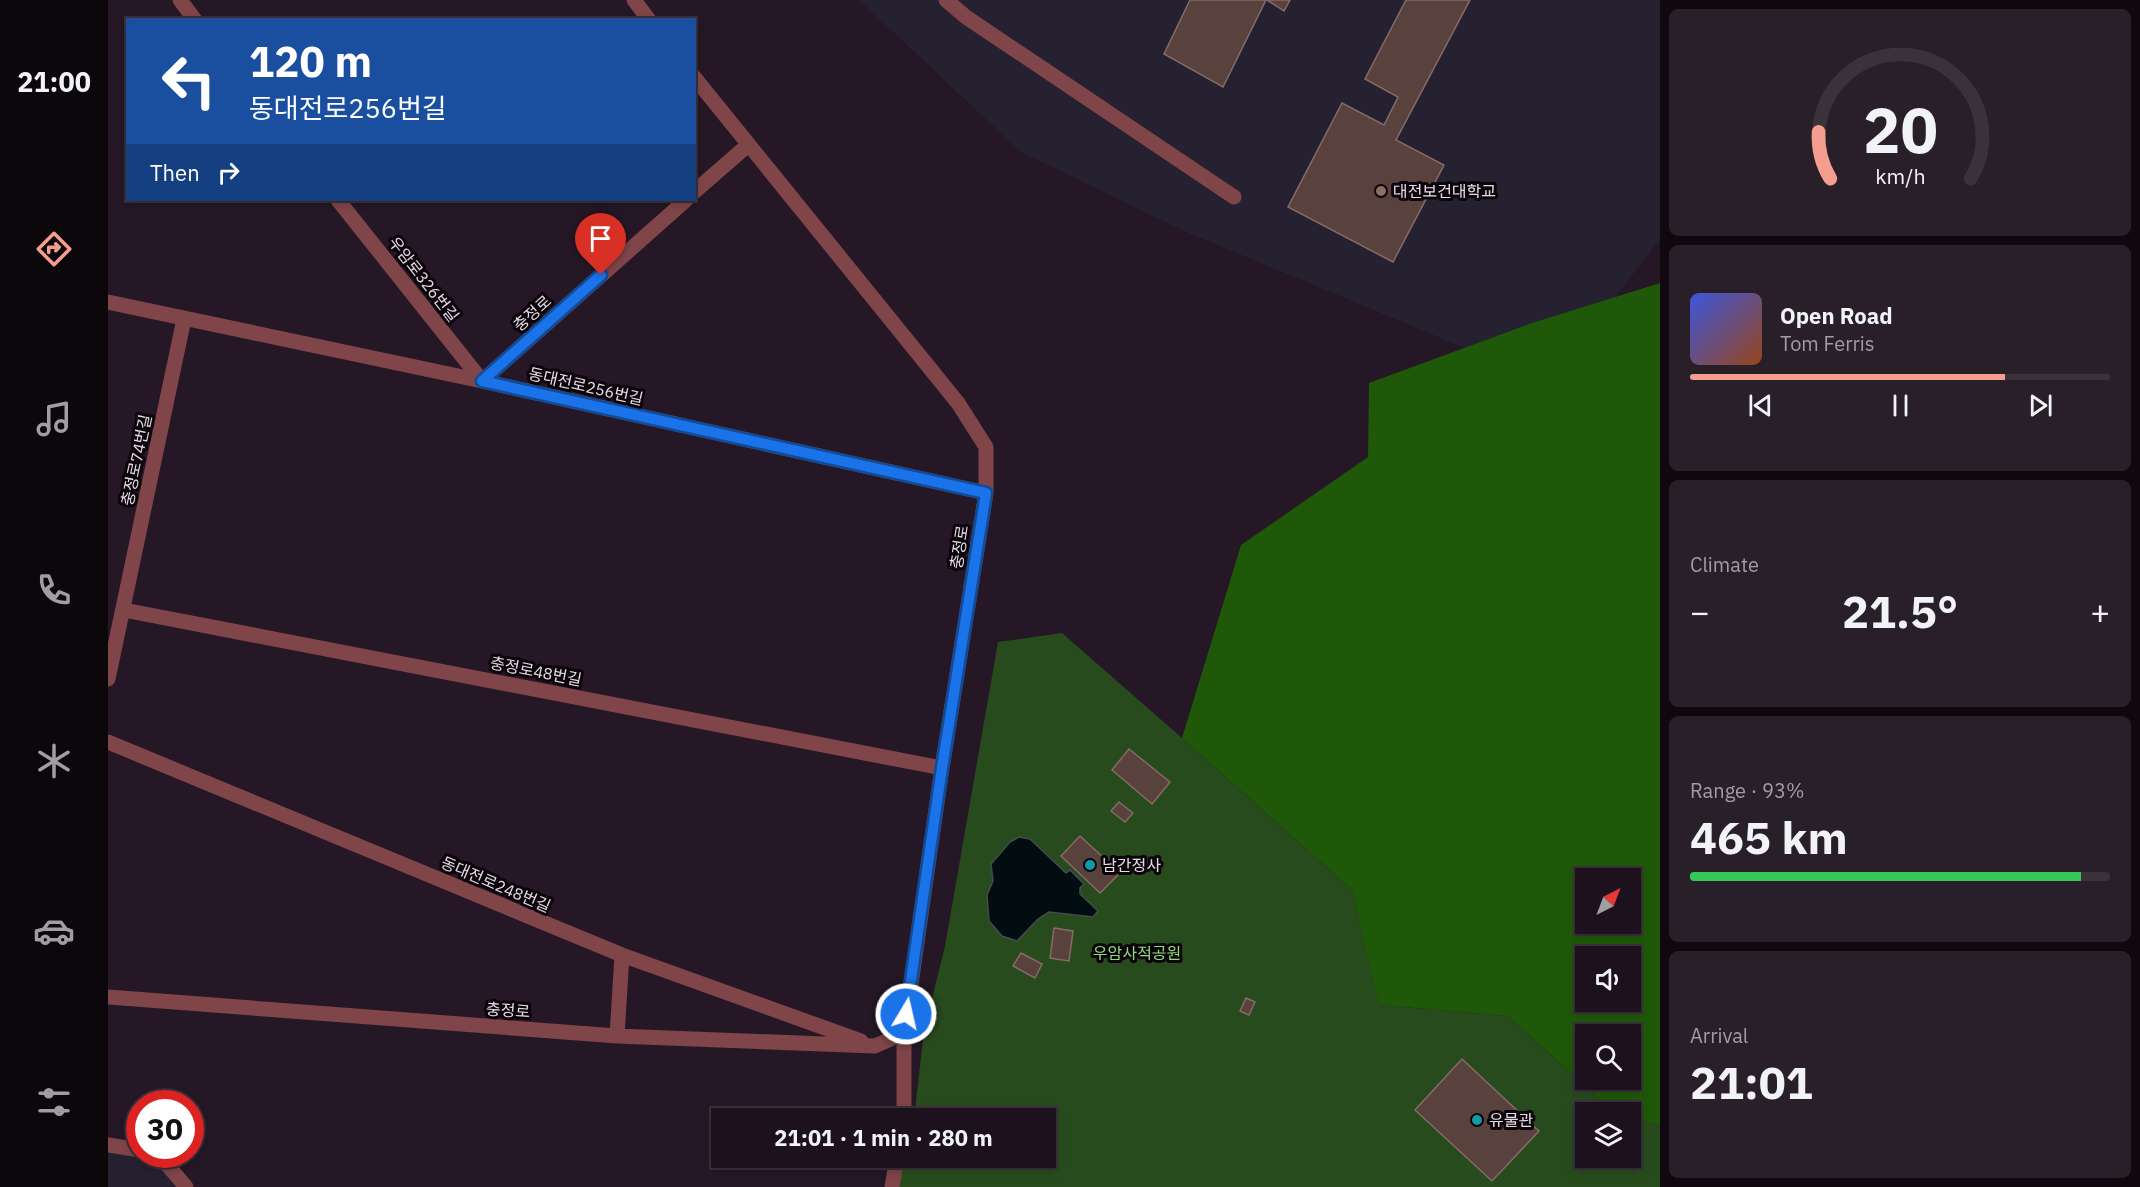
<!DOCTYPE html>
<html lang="en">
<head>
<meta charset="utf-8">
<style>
  body { margin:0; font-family:"IBM Plex Sans","Noto Sans KR",sans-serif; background:#291f29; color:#f1f3f6; height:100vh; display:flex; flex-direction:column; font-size:22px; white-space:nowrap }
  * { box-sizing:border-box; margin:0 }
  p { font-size:20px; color:#a09da3 }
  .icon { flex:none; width:33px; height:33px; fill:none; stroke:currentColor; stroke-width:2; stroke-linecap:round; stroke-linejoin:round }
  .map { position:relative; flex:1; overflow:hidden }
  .drawer { display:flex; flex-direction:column; gap:9px; padding:9px; background:#0f090f; width:480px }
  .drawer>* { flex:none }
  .top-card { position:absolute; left:18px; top:18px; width:570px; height:183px; border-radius:0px; box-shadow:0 3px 9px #0003,0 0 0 2px #3a313b; background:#1a4fa0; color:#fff; overflow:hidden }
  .needle { width:39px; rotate:42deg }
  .buttons { position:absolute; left:1467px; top:868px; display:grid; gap:12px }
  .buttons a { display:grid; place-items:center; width:66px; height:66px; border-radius:0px; background:#1c111c; box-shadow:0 3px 9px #0003,0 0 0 2px #3a313b; font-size:30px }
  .speed { position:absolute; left:18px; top:1090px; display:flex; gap:12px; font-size:30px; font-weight:700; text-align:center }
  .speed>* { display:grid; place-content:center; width:78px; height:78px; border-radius:50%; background:#1c111c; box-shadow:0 3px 9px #0003,0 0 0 2px #3a313b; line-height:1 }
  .speed .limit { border:9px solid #d22; background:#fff; color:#111 }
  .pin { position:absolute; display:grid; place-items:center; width:51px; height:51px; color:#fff; margin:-62px -26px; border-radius:50% 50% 50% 0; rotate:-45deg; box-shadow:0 0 6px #0007 }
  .pin .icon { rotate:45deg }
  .me { position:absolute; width:66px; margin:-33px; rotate:9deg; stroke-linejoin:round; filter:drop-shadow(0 0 4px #0008) }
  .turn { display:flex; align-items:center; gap:21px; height:126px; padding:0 24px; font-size:27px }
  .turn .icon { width:78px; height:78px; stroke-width:2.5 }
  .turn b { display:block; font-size:42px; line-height:51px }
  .then { display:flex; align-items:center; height:57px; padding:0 24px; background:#0003; gap:12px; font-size:22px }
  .big { font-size:45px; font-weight:800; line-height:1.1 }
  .drawer .card { flex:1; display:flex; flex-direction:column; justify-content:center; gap:9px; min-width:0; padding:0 21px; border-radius:9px; background:#291f29 }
  .drawer .dial { align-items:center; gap:0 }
  .dial svg { height:156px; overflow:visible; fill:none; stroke:#3a313b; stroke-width:7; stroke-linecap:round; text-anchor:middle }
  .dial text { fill:#f1f3f6; stroke:none }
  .song { display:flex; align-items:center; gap:18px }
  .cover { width:72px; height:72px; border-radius:9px; background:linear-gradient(135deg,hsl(230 70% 55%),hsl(20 70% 35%)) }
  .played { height:6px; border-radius:3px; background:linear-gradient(90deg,#f59d8f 75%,#3a313b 75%) }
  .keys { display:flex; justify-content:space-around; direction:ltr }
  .heat { display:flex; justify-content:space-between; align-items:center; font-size:33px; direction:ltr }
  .charge { height:9px; border-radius:4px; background:linear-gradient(90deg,#34c759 93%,#3a313b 0) }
  .trip { position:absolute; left:603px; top:1108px; width:345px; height:60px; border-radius:0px; background:#1c111c; box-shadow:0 3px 9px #0003,0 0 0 2px #3a313b; font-weight:800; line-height:60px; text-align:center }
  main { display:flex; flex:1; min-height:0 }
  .menu { display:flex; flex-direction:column; width:108px; justify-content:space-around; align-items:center; background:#0b070b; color:#a09da3 }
  .menu .icon { width:42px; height:42px }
  .menu .current { color:#f59d8f }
  .menu b { font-size:27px; color:#f1f3f6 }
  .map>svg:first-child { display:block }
  .education { fill:#262130 }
  .green { fill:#284b1e }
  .forest { fill:#1f5808; fill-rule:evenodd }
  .water { fill:#010d11; stroke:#464b51; stroke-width:1.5 }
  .building { fill:#59413d; stroke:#856b66; stroke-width:1.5 }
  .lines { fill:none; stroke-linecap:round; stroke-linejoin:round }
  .lane { stroke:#804548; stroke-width:15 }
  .street { stroke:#804548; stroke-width:15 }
  .route-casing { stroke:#114b97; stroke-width:15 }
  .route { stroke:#1a73e8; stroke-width:10 }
  .education-dot { fill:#8d6e63; stroke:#0b050b; stroke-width:2 }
  .culture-dot { fill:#0f9aa8; stroke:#0b050b; stroke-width:2 }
  .labels { text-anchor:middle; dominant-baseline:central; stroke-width:6; stroke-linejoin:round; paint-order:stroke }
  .poi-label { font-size:16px; fill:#e6dce6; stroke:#0b050b; text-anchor:start }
  .street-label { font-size:16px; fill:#e6dce6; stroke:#0b050b }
  .park-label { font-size:16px; fill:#90dd7a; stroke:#0b050b }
</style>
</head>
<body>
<main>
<nav class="menu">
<b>21:00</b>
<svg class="icon current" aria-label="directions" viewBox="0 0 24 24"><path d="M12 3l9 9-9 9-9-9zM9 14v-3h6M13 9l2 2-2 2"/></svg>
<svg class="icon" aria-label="music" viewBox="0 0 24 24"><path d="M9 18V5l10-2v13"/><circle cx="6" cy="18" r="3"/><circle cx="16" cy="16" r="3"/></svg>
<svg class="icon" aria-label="phone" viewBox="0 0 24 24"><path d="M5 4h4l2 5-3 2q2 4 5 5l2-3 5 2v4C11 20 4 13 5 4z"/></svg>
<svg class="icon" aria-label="climate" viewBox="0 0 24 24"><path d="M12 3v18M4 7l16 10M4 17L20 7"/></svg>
<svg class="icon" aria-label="car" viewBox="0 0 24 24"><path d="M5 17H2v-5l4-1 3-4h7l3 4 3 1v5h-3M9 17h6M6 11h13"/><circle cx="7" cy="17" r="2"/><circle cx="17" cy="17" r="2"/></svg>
<svg class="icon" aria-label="filters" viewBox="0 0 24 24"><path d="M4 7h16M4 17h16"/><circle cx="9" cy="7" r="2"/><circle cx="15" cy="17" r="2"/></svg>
</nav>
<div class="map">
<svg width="1552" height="1187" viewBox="0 0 1552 1187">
  <rect width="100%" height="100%" fill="#251725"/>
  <path class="education" d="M 751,0 L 1552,0 L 1552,239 L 1441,383 L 1076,231 L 913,152 Z
    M 0,1150 L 46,1156 L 57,1167 L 65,1187 L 0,1187 Z"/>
  <path class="green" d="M 954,633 L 1074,738 L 1244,890 L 1272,1005 L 1400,1016 L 1507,1113 L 1478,1113 L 1478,1158 L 1522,1158 L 1523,1119 L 1552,1125 L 1552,1187 L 790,1187 L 797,1158 L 938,1158 L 938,1119 L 806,1119 L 816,1031 L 837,946 L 890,642 Z"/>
  <path class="forest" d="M 1552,283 L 1552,1125 L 1523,1119 L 1522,1113 L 1507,1113 L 1400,1016 L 1271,1005 L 1244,890 L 1074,738 L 1133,545 L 1260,457 L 1261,383 L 1424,323 ZM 1478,879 L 1522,879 L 1522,924 L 1478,924 ZM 1478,957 L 1522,957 L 1522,1002 L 1478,1002 ZM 1478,1035 L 1522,1035 L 1522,1080 L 1478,1080 Z"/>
  <path class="water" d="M 911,837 L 922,839 L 958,873 L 962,870 L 976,884 L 972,888 L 972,894 L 990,911 L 985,917 L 941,912 L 930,919 L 909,941 L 894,936 L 881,921 L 879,895 L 885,881 L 883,864 L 902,842 Z"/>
  <path class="building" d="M 1082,0 L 1158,0 L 1115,87 L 1056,54 Z
    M 1159,0 L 1182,0 L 1176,11 Z
    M 1298,0 L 1362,0 L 1288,140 L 1336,165 L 1285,262 L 1180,207 L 1234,103 L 1276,125 L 1290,97 L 1257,79 Z
    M 1021,749 L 1062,782 L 1044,804 L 1004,770 Z
    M 1011,802 L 1025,813 L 1017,822 L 1003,811 Z
    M 972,836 L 1012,873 L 992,893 L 953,856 Z
    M 946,928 L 965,931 L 961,961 L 942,958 Z
    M 913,953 L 934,964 L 927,978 L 905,966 Z
    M 1138,998 L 1147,1002 L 1141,1015 L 1132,1011 Z
    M 1354,1059 L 1431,1131 L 1384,1181 L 1307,1110 Z"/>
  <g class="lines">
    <path class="lane" d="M 838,0 L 858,17 L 1126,197
      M 0,1145 L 32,1150
      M 51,1155 L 78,1187"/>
    <path class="street" d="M 72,0 L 87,20
      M 526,0 L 541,20
      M 586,192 L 640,145
      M 230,200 L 374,381 L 578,200
      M 0,302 L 374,381 L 878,493
      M 16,610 L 834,768
      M 0,679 L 76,319
      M 0,742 L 514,955 L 753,1041
      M 0,997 L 509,1036 L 767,1046 L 796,1033 L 834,768 L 878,493 L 878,447 L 850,403 L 586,77
      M 796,1033 L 796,1119
      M 509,1036 L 514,955
      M 784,1187 L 789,1158"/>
  </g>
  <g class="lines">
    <g class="route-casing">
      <path id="route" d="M 493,275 L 374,381 L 878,493 L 834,768 L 798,1014"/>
    </g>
    <use href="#route" class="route"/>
  </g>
  <circle class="education-dot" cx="1273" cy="191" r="6"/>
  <g class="culture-dot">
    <circle cx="982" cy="865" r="6"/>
    <circle cx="1369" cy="1120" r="6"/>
  </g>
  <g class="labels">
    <g class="poi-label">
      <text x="1285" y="191">대전보건대학교</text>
      <text x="994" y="865">남간정사</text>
      <text x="1381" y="1120">유물관</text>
    </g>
    <g class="street-label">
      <text transform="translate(316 279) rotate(52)">우암로326번길</text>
      <text transform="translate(424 313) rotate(-42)">충정로</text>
      <text transform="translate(478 386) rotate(13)">동대전로256번길</text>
      <text transform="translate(28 460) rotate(-78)">충정로74번길</text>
      <text transform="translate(851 547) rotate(-81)">충정로</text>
      <text transform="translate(428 671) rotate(11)">충정로48번길</text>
      <text transform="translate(388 884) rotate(23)">동대전로248번길</text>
      <text transform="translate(400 1010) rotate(4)">충정로</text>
    </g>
    <g class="park-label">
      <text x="1029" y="953">우암사적공원</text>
    </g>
  </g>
</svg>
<div class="buttons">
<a><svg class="needle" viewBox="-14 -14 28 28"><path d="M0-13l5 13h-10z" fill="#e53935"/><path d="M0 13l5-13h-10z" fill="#a09da3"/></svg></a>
<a><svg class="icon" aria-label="sound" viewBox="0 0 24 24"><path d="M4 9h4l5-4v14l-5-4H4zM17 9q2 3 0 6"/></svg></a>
<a><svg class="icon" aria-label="search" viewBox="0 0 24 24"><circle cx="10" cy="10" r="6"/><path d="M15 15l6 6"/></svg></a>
<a><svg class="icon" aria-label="layers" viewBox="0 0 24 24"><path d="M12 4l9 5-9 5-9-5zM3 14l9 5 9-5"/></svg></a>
</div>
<div class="speed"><div class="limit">30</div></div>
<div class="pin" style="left:493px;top:275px;background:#d93025"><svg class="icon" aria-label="arrive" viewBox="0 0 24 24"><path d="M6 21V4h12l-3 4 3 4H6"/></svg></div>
<svg class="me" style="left:798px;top:1014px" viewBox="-20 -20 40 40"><circle r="17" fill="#1a73e8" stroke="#fff" stroke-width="3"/><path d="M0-11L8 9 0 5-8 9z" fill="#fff"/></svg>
<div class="trip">21:01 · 1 min · 280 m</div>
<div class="top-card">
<div class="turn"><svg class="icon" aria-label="left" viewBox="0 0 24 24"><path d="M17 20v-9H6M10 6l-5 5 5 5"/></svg><div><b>120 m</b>동대전로256번길</div></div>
<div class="then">Then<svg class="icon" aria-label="right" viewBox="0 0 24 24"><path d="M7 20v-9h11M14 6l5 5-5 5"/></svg></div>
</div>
</div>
<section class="drawer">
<div class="card dial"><svg viewBox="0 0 100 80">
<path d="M14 69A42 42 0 1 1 86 69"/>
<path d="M14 69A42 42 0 0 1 8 45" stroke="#f59d8f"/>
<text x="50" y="56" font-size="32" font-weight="700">20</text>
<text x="50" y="72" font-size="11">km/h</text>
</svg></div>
<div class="card">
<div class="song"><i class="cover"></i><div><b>Open Road</b><p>Tom Ferris</p></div></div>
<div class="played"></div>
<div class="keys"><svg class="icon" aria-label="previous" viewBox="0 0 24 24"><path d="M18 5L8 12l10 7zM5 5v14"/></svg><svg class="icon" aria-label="pause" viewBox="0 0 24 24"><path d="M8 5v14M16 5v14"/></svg><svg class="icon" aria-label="next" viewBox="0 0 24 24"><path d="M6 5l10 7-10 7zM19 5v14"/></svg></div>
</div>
<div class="card"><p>Climate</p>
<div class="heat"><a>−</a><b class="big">21.5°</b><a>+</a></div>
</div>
<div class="card"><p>Range · 93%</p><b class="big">465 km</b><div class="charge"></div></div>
<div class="card"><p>Arrival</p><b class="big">21:01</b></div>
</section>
</main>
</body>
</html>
